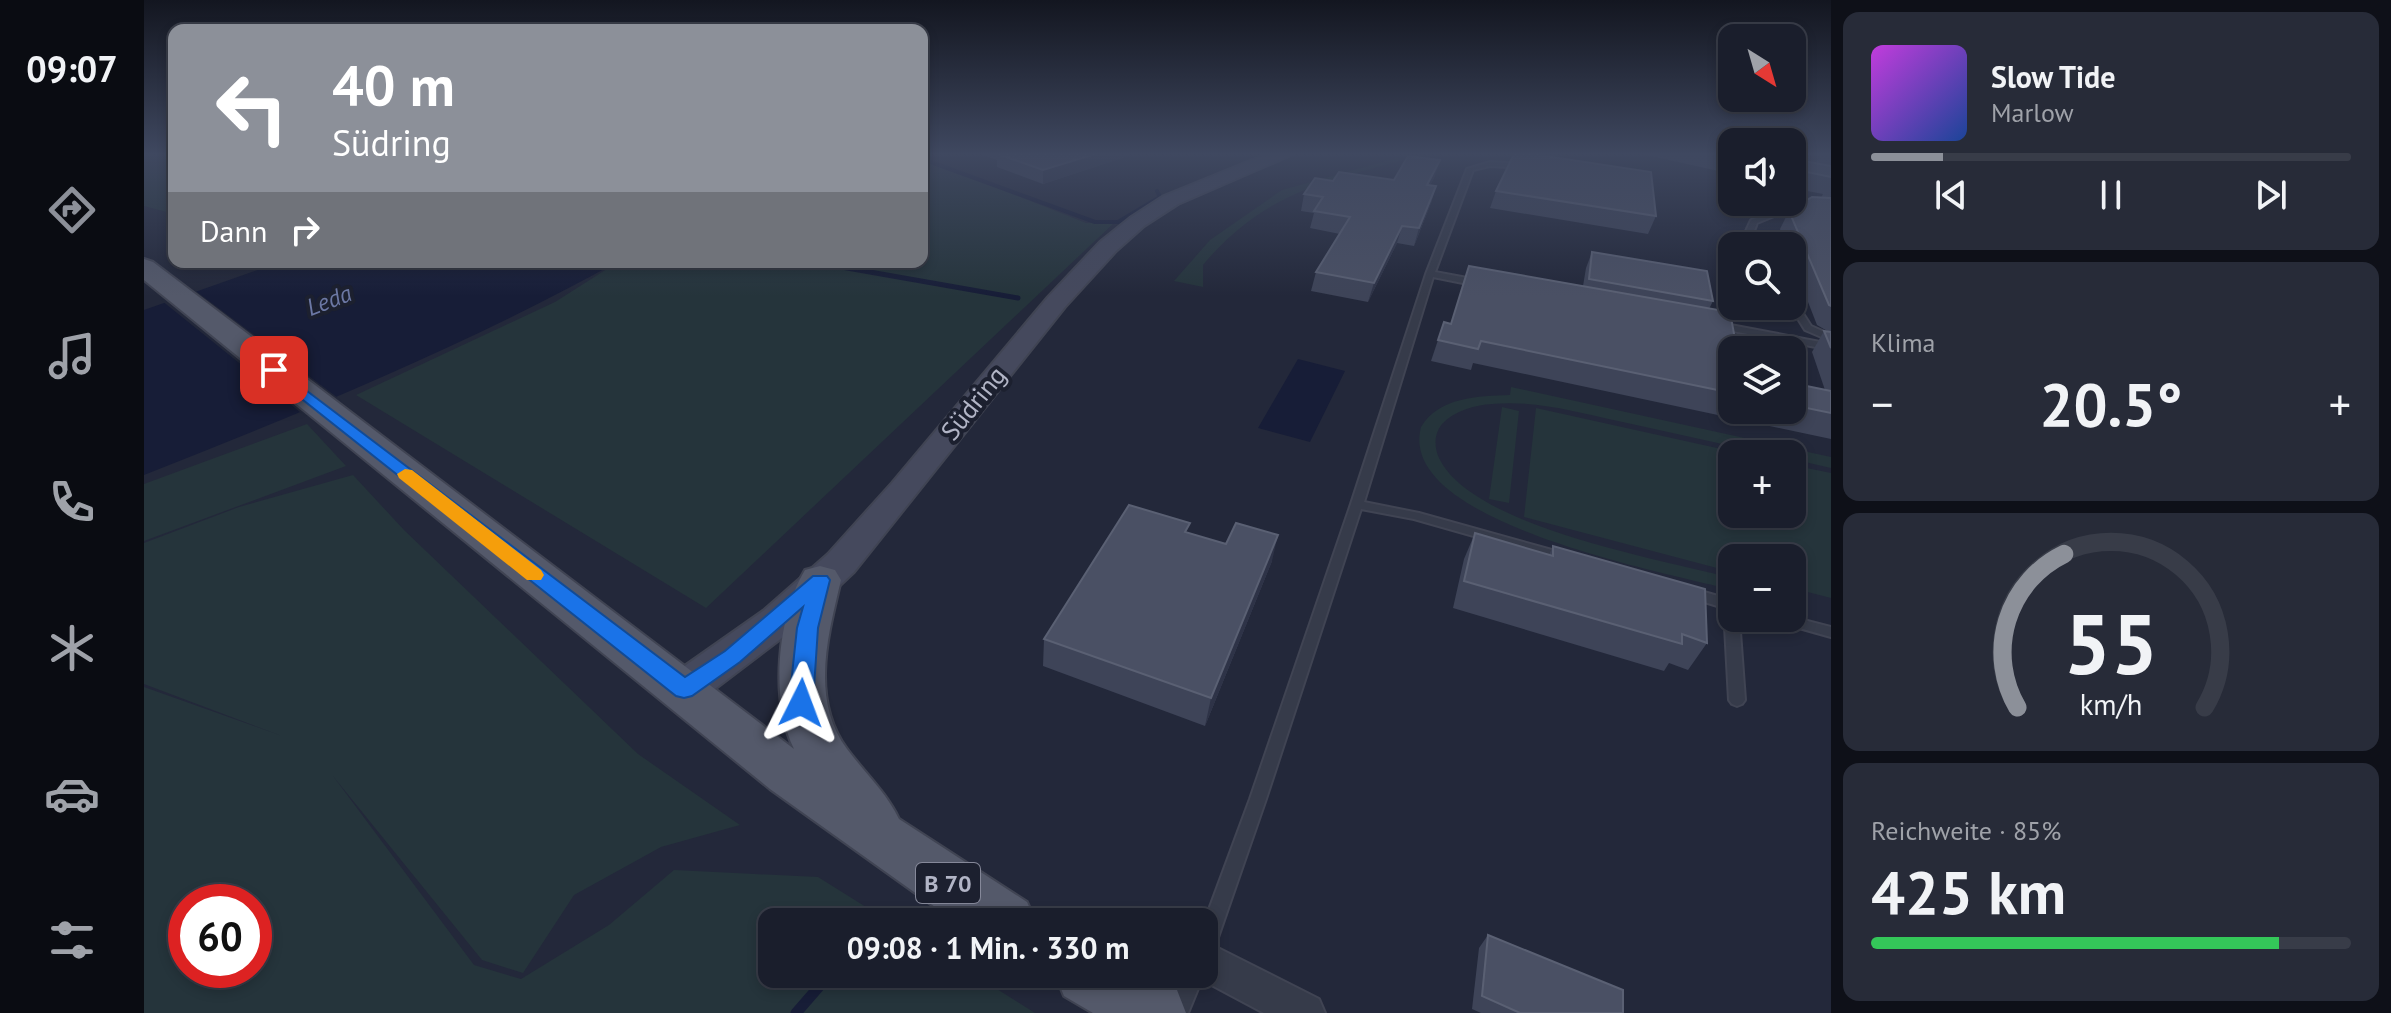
<!DOCTYPE html>
<html lang="de">
<head>
<meta charset="utf-8">
<style>
  body { margin:0; font-family:"PT Sans",sans-serif; background:#272b38; color:#f1f3f6; height:100vh; display:flex; flex-direction:column; font-size:30px; white-space:nowrap }
  * { box-sizing:border-box; margin:0 }
  p { font-size:26px; color:#9fa2a9 }
  .icon { flex:none; width:44px; height:44px; fill:none; stroke:currentColor; stroke-width:2; stroke-linecap:round; stroke-linejoin:round }
  .map { position:relative; flex:1; overflow:hidden }
  .panel { display:flex; flex-direction:column; gap:12px; padding:12px; background:#0e1018; width:560px }
  .panel>* { flex:none }
  .banner { position:absolute; left:24px; top:24px; width:760px; height:244px; border-radius:16px; box-shadow:0 4px 12px #0003,0 0 0 2px #383c48; background:#8c9099; color:#fff; overflow:hidden }
  .needle { width:52px; rotate:143deg }
  .fabs { position:absolute; left:1574px; top:24px; display:grid; gap:16px }
  .fabs a { display:grid; place-items:center; width:88px; height:88px; border-radius:16px; background:#1a1e2c; box-shadow:0 4px 12px #0003,0 0 0 2px #383c48; font-size:40px }
  .speed { position:absolute; left:24px; top:884px; display:flex; gap:16px; font-size:40px; font-weight:700; text-align:center }
  .speed>* { display:grid; place-content:center; width:104px; height:104px; border-radius:50%; background:#1a1e2c; box-shadow:0 4px 12px #0003,0 0 0 2px #383c48; line-height:1 }
  .speed .limit { border:12px solid #d22; background:#fff; color:#111 }
  .pin { position:absolute; display:grid; place-items:center; width:68px; height:68px; color:#fff; margin:-34px; border-radius:16px; box-shadow:0 4px 12px #0006 }
  .me { position:absolute; width:88px; margin:-44px; rotate:3deg; stroke-linejoin:round; filter:drop-shadow(0 0 6px #0008) }
  .turn { display:flex; align-items:center; gap:28px; height:168px; padding:0 32px; font-size:36px }
  .turn .icon { width:104px; height:104px; stroke-width:2.5 }
  .turn b { display:block; font-size:56px; line-height:68px }
  .then { display:flex; align-items:center; height:76px; padding:0 32px; background:#0003; gap:16px; font-size:30px }
  .big { font-size:60px; font-weight:700; line-height:1.1 }
  .panel .widget { flex:1; display:flex; flex-direction:column; justify-content:center; gap:12px; min-width:0; padding:0 28px; border-radius:16px; background:#272b38 }
  .panel .dial { align-items:center; gap:0 }
  .dial svg { height:208px; overflow:visible; fill:none; stroke:#383c48; stroke-width:7; stroke-linecap:round; text-anchor:middle }
  .dial text { fill:#f1f3f6; stroke:none }
  .song { display:flex; align-items:center; gap:24px }
  .cover { width:96px; height:96px; border-radius:12px; background:linear-gradient(135deg,hsl(290 70% 55%),hsl(220 70% 35%)) }
  .played { height:8px; border-radius:4px; background:linear-gradient(90deg,#8c9099 15%,#383c48 15%) }
  .keys { display:flex; justify-content:space-around; direction:ltr }
  .heat { display:flex; justify-content:space-between; align-items:center; font-size:44px; direction:ltr }
  .charge { height:12px; border-radius:6px; background:linear-gradient(90deg,#34c759 85%,#383c48 0) }
  .trip { position:absolute; left:614px; top:908px; width:460px; height:80px; border-radius:16px; background:#1a1e2c; box-shadow:0 4px 12px #0003,0 0 0 2px #383c48; font-weight:700; line-height:80px; text-align:center }
  main { display:flex; flex:1; min-height:0 }
  .tab-bar { display:flex; flex-direction:column; width:144px; justify-content:space-around; align-items:center; background:#0a0c12; color:#9fa2a9 }
  .tab-bar .icon { width:56px; height:56px }
  .tab-bar .on { color:#8c9099 }
  .tab-bar b { font-size:36px; color:#f1f3f6 }
  .map>svg:first-child { display:block }
  .green { fill:#25343b; fill-rule:evenodd }
  .water { fill:#171d37 }
  .pier { fill:#23283a }
  .lines { fill:none; stroke-linecap:round; stroke-linejoin:round }
  .stream-far2 { stroke:#171d37; stroke-width:4 }
  .stream-far1 { stroke:#171d37; stroke-width:5 }
  .stream { stroke:#171d37; stroke-width:11 }
  .lane-casing { stroke:#404453; stroke-width:4 }
  .street-casing { stroke:#404453; stroke-width:4 }
  .secondary-casing { stroke:#404453; stroke-width:4 }
  .primary-casing { stroke:#404453; stroke-width:4 }
  .lane { fill:#363b4a; fill-rule:evenodd }
  .street { fill:#363b4a; fill-rule:evenodd }
  .secondary { fill:#45495d; fill-rule:evenodd }
  .primary { fill:#54596a; fill-rule:evenodd }
  .wall { fill:#3e4458 }
  .shaded-wall { fill:#2e3347 }
  .building { fill:#4a5064; stroke:#5a6073; stroke-width:2 }
  .route { fill:#1a73e8; stroke:#114b97; stroke-width:2 }
  .slow { fill:#f59e0b }
  .labels { text-anchor:middle; dominant-baseline:central; stroke-width:8; stroke-linejoin:round; paint-order:stroke }
  .far-water-label { font-size:24px; font-style:italic; fill:#6c78a4; stroke:#1c202f }
  .shield { fill:#1c202f; stroke:#858899; stroke-width:2 }
  .shield-label { font-size:24px; font-weight:bold; fill:#b2b5c6 }
  .street-label { font-size:26px; fill:#b2b5c6; stroke:#1c202f }
</style>
</head>
<body>
<main>
<nav class="tab-bar">
<b>09:07</b>
<svg class="icon on" aria-label="directions" viewBox="0 0 24 24"><path d="M12 3l9 9-9 9-9-9zM9 14v-3h6M13 9l2 2-2 2"/></svg>
<svg class="icon" aria-label="music" viewBox="0 0 24 24"><path d="M9 18V5l10-2v13"/><circle cx="6" cy="18" r="3"/><circle cx="16" cy="16" r="3"/></svg>
<svg class="icon" aria-label="phone" viewBox="0 0 24 24"><path d="M5 4h4l2 5-3 2q2 4 5 5l2-3 5 2v4C11 20 4 13 5 4z"/></svg>
<svg class="icon" aria-label="climate" viewBox="0 0 24 24"><path d="M12 3v18M4 7l16 10M4 17L20 7"/></svg>
<svg class="icon" aria-label="car" viewBox="0 0 24 24"><path d="M5 17H2v-5l4-1 3-4h7l3 4 3 1v5h-3M9 17h6M6 11h13"/><circle cx="7" cy="17" r="2"/><circle cx="17" cy="17" r="2"/></svg>
<svg class="icon" aria-label="filters" viewBox="0 0 24 24"><path d="M4 7h16M4 17h16"/><circle cx="9" cy="7" r="2"/><circle cx="15" cy="17" r="2"/></svg>
</nav>
<div class="map">
<svg width="1687" height="1013" viewBox="0 0 1687 1013">
  <rect width="100%" height="100%" fill="#23283a"/>
  <path class="green" d="M 0,154 L 30,154 L 30,214 L 0,206 Z
    M 778,154 L 782,154 L 785,161 L 942,223 L 971,222 L 562,608 L 212,395 L 411,302 L 474,262 L 778,262 Z
    M 1253,158 L 1259,160 C 1175,183 1118,195 1059,265 L 1059,287 L 1030,281 L 1066,240 L 1138,190 Z
    M 1367,387 L 1687,457 L 1687,468 L 1648,459 L 1648,454 L 1623,454 C 1574,443 1524,432 1474,421 C 1433,412 1391,400 1348,404 C 1331,405 1310,411 1298,424 C 1290,434 1290,447 1295,458 C 1328,527 1516,559 1588,578 L 1588,590 C 1525,573 1251,523 1277,427 C 1295,397 1334,396 1366,395 Z
    M 1358,407 L 1375,411 L 1365,503 L 1345,499 Z
    M 1392,408 L 1600,454 L 1588,454 L 1588,514 L 1648,514 L 1648,465 L 1687,473 L 1687,598 L 1648,588 L 1648,558 L 1588,558 L 1588,572 L 1380,517 Z
    M 163,424 L 202,466 L 0,541 L 0,484 Z
    M 209,475 L 260,530 L 494,754 L 596,825 L 517,847 L 430,895 L 379,973 L 338,960 L 189,776 L 330,965 L 377,979 L 465,925 L 530,870 L 674,877 L 746,922 L 628,922 L 628,974 L 829,974 L 891,1013 L 0,1013 L 0,687 L 138,736 L 0,684 L 0,543 L 95,507 ZM 110,902 L 110,970 L 42,970 L 42,902 Z"/>
  <path class="water" d="M 136,262 L 473,262 C 321,346 162,411 0,475 L 0,310 Z
    M 1154,359 L 1201,371 L 1166,442 L 1114,428 Z"/>
  <path class="pier" d="M 49,289 L 198,401 L 161,416 L 17,300 Z"/>
  <g class="lines">
    <path class="stream-far2" d="M 778,154 L 784,161 L 951,222 L 974,222 L 1016,197 L 1013,191"/>
    <path class="stream-far1" d="M 669,262 L 874,298"/>
    <path class="stream" d="M 652,1013 L 686,974"/>
    <g class="lane-casing">
      <path id="lane" d="M 1346,162 L 1380,164 L 1383,166 L 1380,168 L 1346,166 L 1329,170 L 1291,272 L 1334,280 L 1338,283 L 1334,286 L 1289,277 L 1220,502 L 1275,513 L 1426,555 L 1427,558 L 1421,562 L 1270,519 L 1217,509 L 1122,799 L 1070,949 L 1067,956 L 1060,958 L 1060,923 L 1106,799 L 1207,504 L 1282,274 L 1323,169 Z
        M 1644,206 L 1687,211 L 1687,215 L 1645,210 L 1613,223 L 1610,231 L 1617,246 L 1609,246 L 1602,231 L 1607,220 Z
        M 1648,300 L 1651,301 L 1667,326 L 1687,335 L 1687,341 L 1661,330 L 1646,306 L 1648,306 Z
        M 1576,323 L 1687,344 L 1687,350 L 1573,328 L 1573,324 Z
        M 1546,588 L 1588,600 L 1588,618 L 1595,618 L 1601,700 L 1598,704 L 1593,706 L 1588,704 L 1585,700 L 1580,608 L 1541,596 L 1539,593 L 1541,590 Z
        M 1648,617 L 1687,627 L 1687,637 L 1630,621 L 1628,618 Z
        M 1040,974 L 1060,974 L 1044,1013 L 1024,1013 Z"/>
    </g>
    <g class="street-casing">
      <path id="street" d="M 1667,154 L 1681,154 L 1657,175 L 1648,175 L 1648,169 Z
        M 1060,941 L 1175,999 L 1181,1013 L 1120,1013 L 1047,974 L 1060,974 Z"/>
    </g>
    <g class="secondary-casing">
      <path id="secondary" d="M 1123,154 L 1149,154 L 1034,204 L 1000,226 L 972,251 L 921,307 L 710,572 L 647,631 L 555,701 L 540,705 L 525,701 L 519,689 L 525,677 L 619,611 L 684,554 L 748,483 L 904,297 L 956,242 L 986,218 L 1020,196 Z"/>
    </g>
    <g class="primary-casing">
      <path id="primary" d="M 0,259 L 9,262 L 650,749 C 626,701 633,616 661,570 L 676,566 L 691,570 L 697,580 C 684,635 666,699 703,749 C 720,772 742,792 755,819 L 883,902 L 892,922 L 812,922 L 626,789 L 0,280 Z
        M 911,974 L 1003,974 L 1033,990 L 1042,1013 L 949,1013 L 920,996 Z"/>
    </g>
    <use href="#lane" class="lane"/>
    <use href="#street" class="street"/>
    <use href="#secondary" class="secondary"/>
    <use href="#primary" class="primary"/>
  </g>
  <path class="wall" d="M 836,154 L 985,154 L 984,156 L 899,184 L 853,167 L 853,160 Z
    M 1498,154 L 1588,154 L 1588,174 Z
    M 1648,154 L 1662,154 L 1654,160 L 1672,164 L 1677,154 L 1687,154 L 1687,439 L 1329,363 L 1327,370 L 1287,361 L 1300,322 L 1307,324 L 1439,286 L 1442,268 L 1448,252 L 1569,301 L 1565,309 L 1588,350 L 1588,410 L 1648,410 L 1648,383 L 1681,390 L 1668,352 L 1680,331 L 1685,332 L 1673,325 L 1648,261 L 1648,246 L 1642,246 L 1636,229 L 1645,211 L 1677,198 L 1679,194 L 1648,188 Z
    M 1291,176 L 1286,185 L 1292,186 L 1287,203 L 1270,246 L 1253,243 L 1224,302 L 1167,291 L 1172,272 L 1196,234 L 1166,228 L 1170,213 L 1157,211 L 1160,194 L 1189,181 L 1250,180 Z
    M 1352,191 L 1512,216 L 1504,234 L 1346,208 Z
    M 1044,533 L 1128,561 L 1061,726 L 899,666 L 900,639 Z
    M 1331,533 L 1405,555 L 1409,546 L 1563,643 L 1544,670 L 1525,663 L 1520,671 L 1309,608 L 1320,559 Z
    M 1344,935 L 1479,1013 L 1337,1013 L 1328,1009 L 1335,948 Z"/>
  <path class="shaded-wall" d="M 951,154 L 985,154 L 984,156 L 899,184 L 899,170 Z
    M 1296,160 L 1291,176 L 1278,201 L 1283,185 Z
    M 1292,186 L 1287,203 L 1270,246 L 1275,228 Z
    M 1258,226 L 1253,243 L 1224,302 L 1230,283 Z
    M 1134,535 L 1128,561 L 1061,726 L 1067,698 Z"/>
  <path class="building" d="M 854,154 L 951,154 L 899,170 Z
    M 1370,154 L 1395,155 L 1507,172 L 1512,216 L 1352,191 Z
    M 1648,154 L 1655,154 L 1654,160 L 1687,166 L 1687,177 L 1648,169 Z
    M 1264,156 L 1296,160 L 1283,185 L 1292,186 L 1275,228 L 1258,226 L 1230,283 L 1172,272 L 1206,217 L 1170,211 L 1179,197 L 1160,194 L 1171,178 L 1189,181 L 1195,172 L 1250,180 Z
    M 1668,197 L 1687,198 L 1687,306 L 1685,305 L 1645,211 Z
    M 1448,252 L 1563,271 L 1569,301 L 1445,279 Z
    M 1325,266 L 1586,312 L 1593,350 L 1588,350 L 1588,393 L 1337,341 L 1334,349 L 1294,340 L 1300,322 L 1307,324 Z
    M 1680,331 L 1687,332 L 1687,348 Z
    M 1648,383 L 1687,391 L 1687,413 L 1648,405 Z
    M 985,505 L 1046,523 L 1041,532 L 1082,544 L 1092,523 L 1134,535 L 1067,698 L 900,639 Z
    M 1331,533 L 1409,556 L 1409,546 L 1561,589 L 1563,643 L 1538,634 L 1538,644 L 1320,581 Z
    M 1344,935 L 1479,990 L 1479,1013 L 1376,1013 L 1338,996 Z"/>
  <linearGradient id="sky" x2="0" y2="1"><stop stop-color="#131620"/><stop offset="0.52" stop-color="#3f4860"/><stop offset="1" stop-color="#3f4860" stop-opacity="0"/></linearGradient>
  <rect width="1687" height="296" fill="url(#sky)"/>
  <path class="route" d="M 130,366 L 541,677 L 581,651 L 669,576 L 683,576 L 686,580 L 674,628 L 669,703 L 665,709 L 657,712 L 649,709 L 645,703 L 653,628 L 659,607 L 596,662 L 548,696 L 540,698 L 532,696 L 125,373 L 125,367 Z"/>
  <path class="slow" d="M 261,469 L 268,470 L 397,570 L 400,575 L 397,580 L 383,580 L 255,478 L 253,474 Z"/>
  <g class="labels">
    <g class="far-water-label">
      <text transform="translate(185 300) rotate(-21)">Leda</text>
    </g>
    <rect class="shield" x="772" y="863" width="64" height="40" rx="6"/>
    <g class="shield-label">
      <text x="804" y="883">B 70</text>
    </g>
    <g class="street-label">
      <text transform="translate(829 403) rotate(-51)">Südring</text>
    </g>
  </g>
</svg>
<div class="fabs">
<a><svg class="needle" viewBox="-14 -14 28 28"><path d="M0-13l5 13h-10z" fill="#e53935"/><path d="M0 13l5-13h-10z" fill="#9fa2a9"/></svg></a>
<a><svg class="icon" aria-label="sound" viewBox="0 0 24 24"><path d="M4 9h4l5-4v14l-5-4H4zM17 9q2 3 0 6"/></svg></a>
<a><svg class="icon" aria-label="search" viewBox="0 0 24 24"><circle cx="10" cy="10" r="6"/><path d="M15 15l6 6"/></svg></a>
<a><svg class="icon" aria-label="layers" viewBox="0 0 24 24"><path d="M12 4l9 5-9 5-9-5zM3 14l9 5 9-5"/></svg></a>
<a>+</a>
<a>−</a>
</div>
<div class="speed"><div class="limit">60</div></div>
<div class="pin" style="left:130px;top:370px;background:#d93025"><svg class="icon" aria-label="arrive" viewBox="0 0 24 24"><path d="M6 21V4h12l-3 4 3 4H6"/></svg></div>
<svg class="me" style="left:657px;top:703px" viewBox="-20 -20 40 40"><path d="M0-17L14 15 0 8-14 15z" fill="#1a73e8" stroke="#fff" stroke-width="4"/></svg>
<div class="trip">09:08 · 1 Min. · 330 m</div>
<div class="banner">
<div class="turn"><svg class="icon" aria-label="left" viewBox="0 0 24 24"><path d="M17 20v-9H6M10 6l-5 5 5 5"/></svg><div><b>40 m</b>Südring</div></div>
<div class="then">Dann<svg class="icon" aria-label="right" viewBox="0 0 24 24"><path d="M7 20v-9h11M14 6l5 5-5 5"/></svg></div>
</div>
</div>
<section class="panel">
<div class="widget">
<div class="song"><i class="cover"></i><div><b>Slow Tide</b><p>Marlow</p></div></div>
<div class="played"></div>
<div class="keys"><svg class="icon" aria-label="previous" viewBox="0 0 24 24"><path d="M18 5L8 12l10 7zM5 5v14"/></svg><svg class="icon" aria-label="pause" viewBox="0 0 24 24"><path d="M8 5v14M16 5v14"/></svg><svg class="icon" aria-label="next" viewBox="0 0 24 24"><path d="M6 5l10 7-10 7zM19 5v14"/></svg></div>
</div>
<div class="widget"><p>Klima</p>
<div class="heat"><a>−</a><b class="big">20.5°</b><a>+</a></div>
</div>
<div class="widget dial"><svg viewBox="0 0 100 80">
<path d="M14 69A42 42 0 1 1 86 69"/>
<path d="M14 69A42 42 0 0 1 32 10" stroke="#8c9099"/>
<text x="50" y="56" font-size="32" font-weight="700">55</text>
<text x="50" y="72" font-size="11">km/h</text>
</svg></div>
<div class="widget"><p>Reichweite · 85%</p><b class="big">425 km</b><div class="charge"></div></div>
</section>
</main>
</body>
</html>
